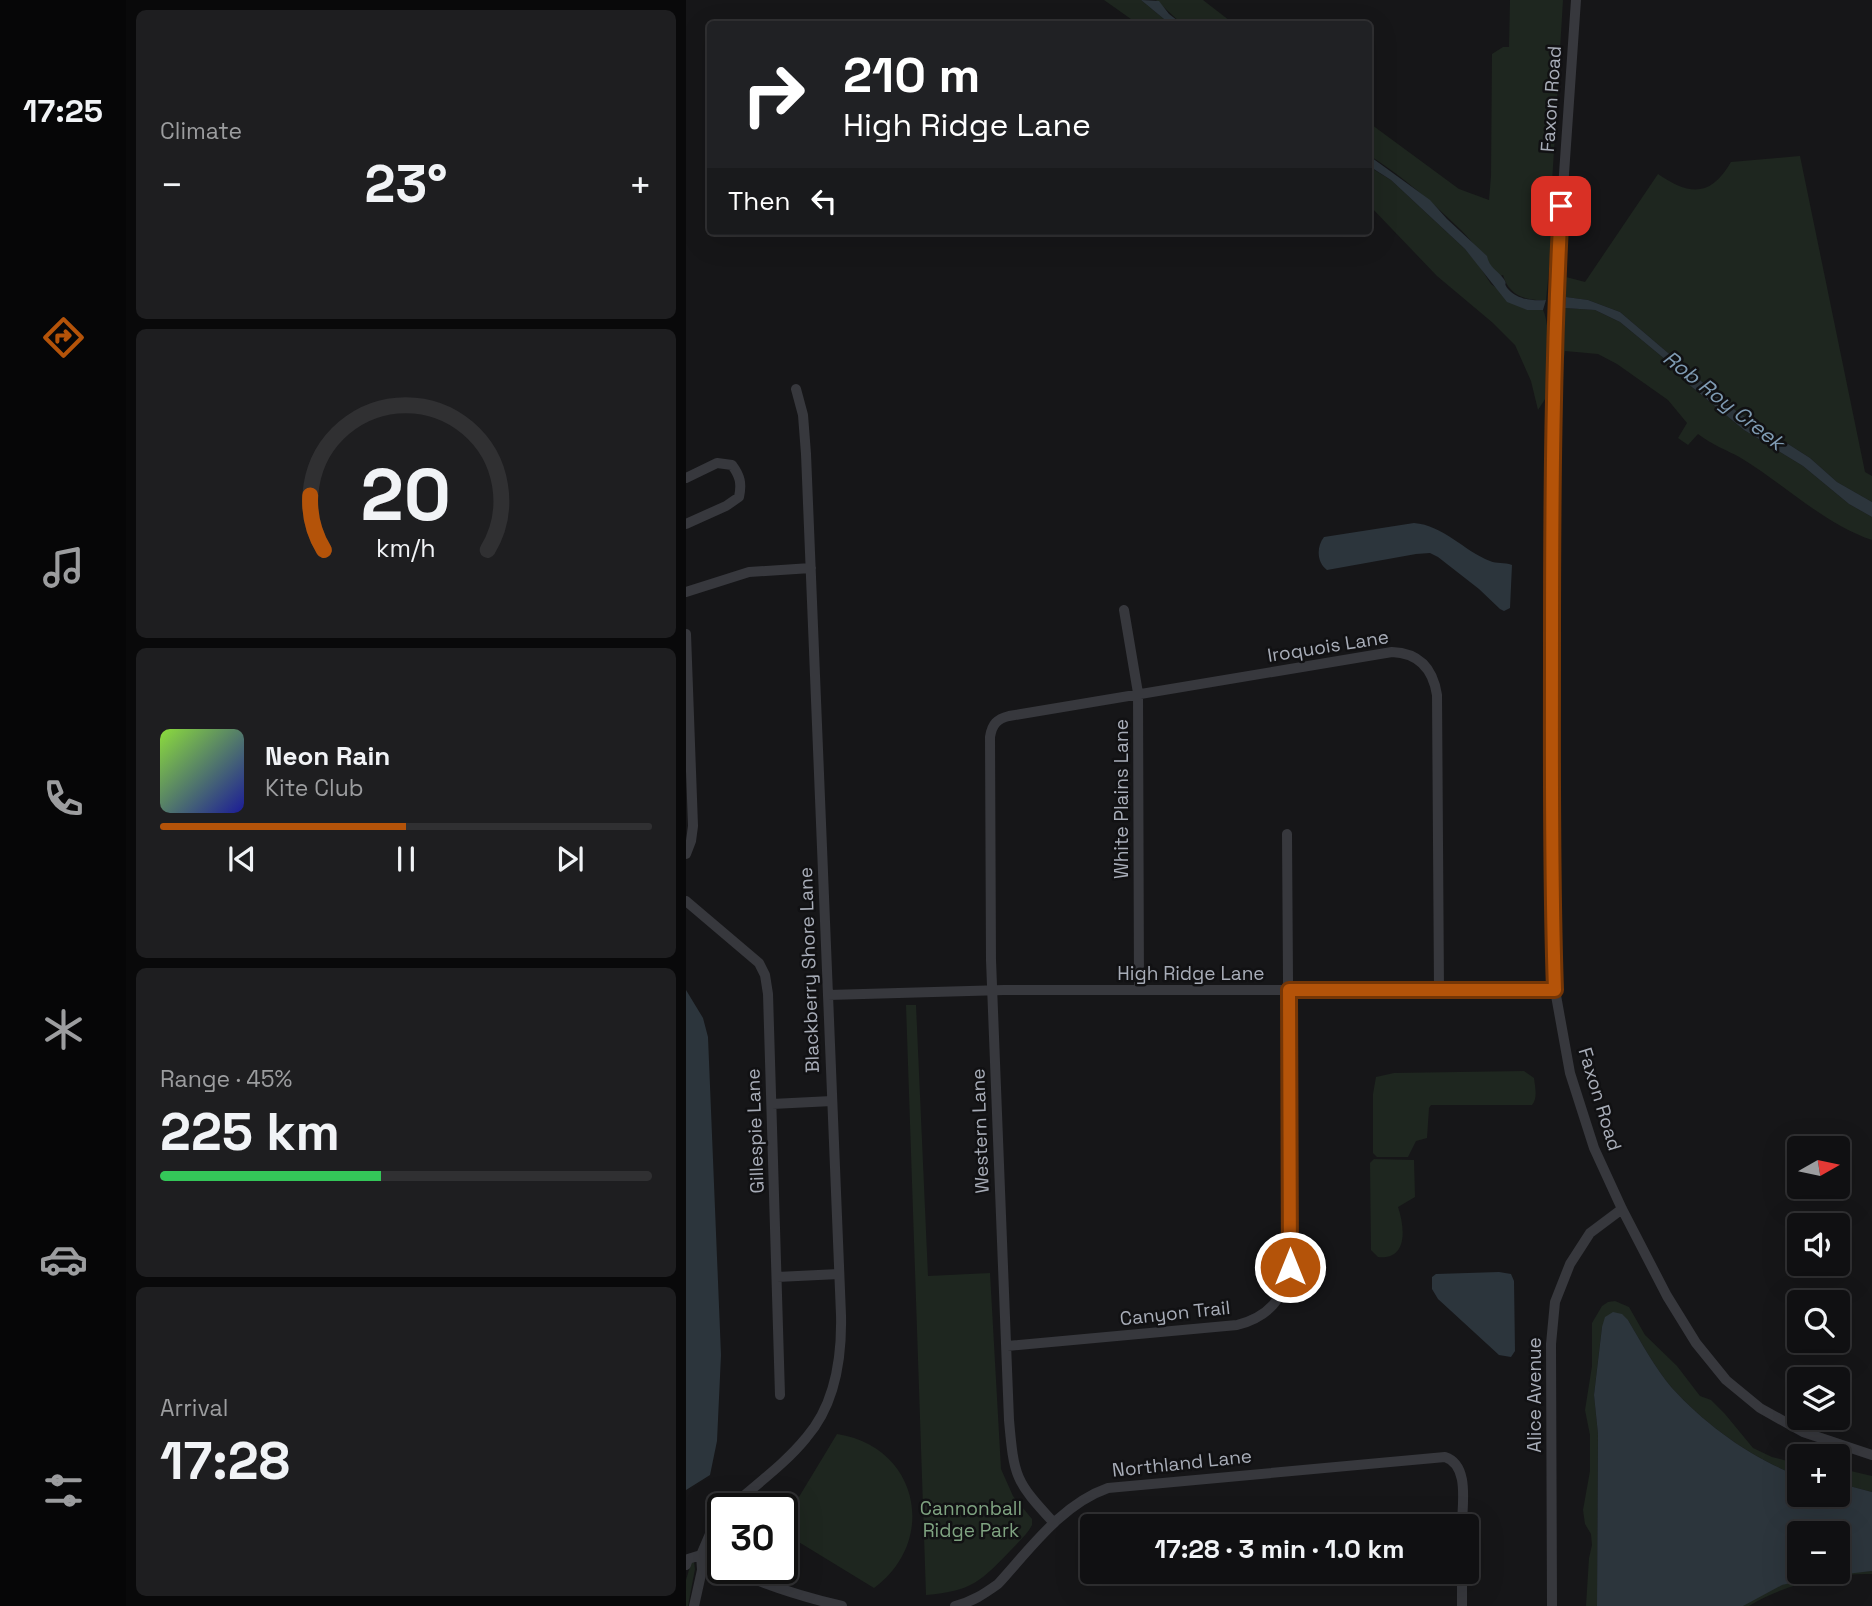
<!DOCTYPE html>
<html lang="en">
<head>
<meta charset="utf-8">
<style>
  body { margin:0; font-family:"Space Grotesk",sans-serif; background:#1e1e20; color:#f1f3f6; height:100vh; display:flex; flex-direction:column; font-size:26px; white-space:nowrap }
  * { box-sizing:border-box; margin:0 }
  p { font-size:23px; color:#9c9d9f }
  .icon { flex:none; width:38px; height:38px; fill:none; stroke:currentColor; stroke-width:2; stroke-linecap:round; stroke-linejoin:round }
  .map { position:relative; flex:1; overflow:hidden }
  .drawer { display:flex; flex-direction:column; gap:10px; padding:10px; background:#09090a; width:560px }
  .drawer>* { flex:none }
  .hud { position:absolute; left:21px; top:21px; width:665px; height:214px; border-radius:7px; box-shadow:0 7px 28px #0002,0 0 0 2px #303032; background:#202124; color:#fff; overflow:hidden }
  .needle { width:46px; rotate:81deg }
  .tools { position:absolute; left:1101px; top:1136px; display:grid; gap:14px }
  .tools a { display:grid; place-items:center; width:63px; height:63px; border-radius:7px; background:#101012; box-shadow:0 7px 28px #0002,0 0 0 2px #303032; font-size:35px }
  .speed { position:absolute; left:21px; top:1493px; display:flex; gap:14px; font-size:35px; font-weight:700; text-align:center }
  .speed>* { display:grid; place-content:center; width:91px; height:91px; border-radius:50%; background:#101012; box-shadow:0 7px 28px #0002,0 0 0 2px #303032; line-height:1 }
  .speed .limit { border:4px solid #111; border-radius:10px; background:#fff; color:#111 }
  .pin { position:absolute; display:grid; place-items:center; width:60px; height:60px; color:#fff; margin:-30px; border-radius:14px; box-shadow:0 4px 10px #0006 }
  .me { position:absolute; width:77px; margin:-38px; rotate:0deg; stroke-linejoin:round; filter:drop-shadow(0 0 5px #0008) }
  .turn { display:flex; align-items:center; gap:24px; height:147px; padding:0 21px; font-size:32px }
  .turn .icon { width:91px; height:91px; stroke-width:2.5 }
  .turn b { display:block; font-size:49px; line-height:60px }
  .then { display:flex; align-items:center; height:66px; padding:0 21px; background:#0003; gap:14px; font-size:26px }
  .big { font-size:52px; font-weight:600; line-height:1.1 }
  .drawer .widget { flex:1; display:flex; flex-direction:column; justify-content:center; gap:10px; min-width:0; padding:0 24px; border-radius:10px; background:#1e1e20 }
  .drawer .dial { align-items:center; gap:0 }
  .dial svg { height:182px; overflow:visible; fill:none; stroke:#303032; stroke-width:7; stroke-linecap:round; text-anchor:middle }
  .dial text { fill:#f1f3f6; stroke:none }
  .song { display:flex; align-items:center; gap:21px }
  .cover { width:84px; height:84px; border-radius:10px; background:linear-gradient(135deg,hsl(90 70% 55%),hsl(240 70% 35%)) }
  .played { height:7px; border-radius:4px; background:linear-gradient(90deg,#b45309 50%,#303032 50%) }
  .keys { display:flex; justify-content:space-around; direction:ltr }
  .heat { display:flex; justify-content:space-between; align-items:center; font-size:38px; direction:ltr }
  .charge { height:10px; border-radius:5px; background:linear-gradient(90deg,#34c759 45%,#303032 0) }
  .trip { position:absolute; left:394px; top:1514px; width:399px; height:70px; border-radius:7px; background:#101012; box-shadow:0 7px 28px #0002,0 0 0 2px #303032; font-weight:600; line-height:70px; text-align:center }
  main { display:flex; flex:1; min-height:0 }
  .tab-bar { display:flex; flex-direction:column; width:126px; justify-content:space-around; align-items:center; background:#060607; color:#9c9d9f }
  .tab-bar .icon { width:49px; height:49px }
  .tab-bar .active { color:#b45309 }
  .tab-bar b { font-size:32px; color:#f1f3f6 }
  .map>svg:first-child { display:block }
  .green { fill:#1e261f }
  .water { fill:#2c353c; fill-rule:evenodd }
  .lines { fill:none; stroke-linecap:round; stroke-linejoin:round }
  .street { stroke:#37383d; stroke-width:10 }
  .route-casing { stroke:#753606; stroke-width:18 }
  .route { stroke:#b45309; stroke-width:12 }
  .labels { text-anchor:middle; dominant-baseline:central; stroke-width:5; stroke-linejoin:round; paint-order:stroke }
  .street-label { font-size:19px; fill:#a8adb8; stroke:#111113 }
  .park-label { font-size:19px; fill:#7fa381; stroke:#111113 }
  .water-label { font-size:21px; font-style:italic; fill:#7f9bb3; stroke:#111113 }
</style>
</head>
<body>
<main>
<nav class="tab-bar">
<b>17:25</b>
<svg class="icon active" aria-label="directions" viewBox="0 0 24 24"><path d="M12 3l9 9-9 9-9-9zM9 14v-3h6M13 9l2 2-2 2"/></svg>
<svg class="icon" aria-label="music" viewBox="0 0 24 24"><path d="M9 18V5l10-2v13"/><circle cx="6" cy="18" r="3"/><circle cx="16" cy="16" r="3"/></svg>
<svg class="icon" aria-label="phone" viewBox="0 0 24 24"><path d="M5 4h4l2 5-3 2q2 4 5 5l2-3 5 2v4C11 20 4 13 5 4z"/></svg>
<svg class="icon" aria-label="climate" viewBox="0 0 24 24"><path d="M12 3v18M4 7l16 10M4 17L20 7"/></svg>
<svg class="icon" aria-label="car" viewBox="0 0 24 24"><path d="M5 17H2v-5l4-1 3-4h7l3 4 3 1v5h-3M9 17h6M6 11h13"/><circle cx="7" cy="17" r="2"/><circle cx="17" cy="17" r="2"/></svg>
<svg class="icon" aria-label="filters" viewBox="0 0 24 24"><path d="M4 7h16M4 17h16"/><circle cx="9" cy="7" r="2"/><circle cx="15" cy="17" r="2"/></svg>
</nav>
<section class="drawer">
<div class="widget"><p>Climate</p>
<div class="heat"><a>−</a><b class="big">23°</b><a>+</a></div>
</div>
<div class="widget dial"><svg viewBox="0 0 100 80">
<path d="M14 69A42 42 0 1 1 86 69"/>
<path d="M14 69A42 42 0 0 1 8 45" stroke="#b45309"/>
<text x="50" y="56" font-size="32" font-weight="700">20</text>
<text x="50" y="72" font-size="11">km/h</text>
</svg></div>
<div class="widget">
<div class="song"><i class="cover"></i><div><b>Neon Rain</b><p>Kite Club</p></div></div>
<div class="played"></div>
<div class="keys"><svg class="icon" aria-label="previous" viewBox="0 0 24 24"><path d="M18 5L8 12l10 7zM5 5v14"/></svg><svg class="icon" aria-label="pause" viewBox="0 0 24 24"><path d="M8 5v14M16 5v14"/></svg><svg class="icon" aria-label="next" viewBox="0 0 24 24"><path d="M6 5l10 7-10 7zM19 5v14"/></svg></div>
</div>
<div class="widget"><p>Range · 45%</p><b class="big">225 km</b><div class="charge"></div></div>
<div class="widget"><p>Arrival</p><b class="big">17:28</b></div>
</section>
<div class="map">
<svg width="1186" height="1606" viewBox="0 0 1186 1606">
  <rect width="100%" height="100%" fill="#161618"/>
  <path class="green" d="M 418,0 L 455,0 L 484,24 L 452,24 Z
    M 470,0 L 517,0 L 548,24 L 496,24 Z
    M 824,0 L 877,0 L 863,233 L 866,235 L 866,239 L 860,300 C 840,301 823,296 817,275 L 814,276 C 800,262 789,244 775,230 C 747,203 716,176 683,155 L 682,122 L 773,189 L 803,200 L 805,176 L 806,54 L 817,47 L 823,47 Z
    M 1114,156 L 1179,472 L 1186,476 L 1186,502 L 1151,482 L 1124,458 L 1049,410 L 934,312 L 902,300 L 880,297 L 880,277 L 899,282 L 972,174 C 1003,195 1024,198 1045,162 Z
    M 682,166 L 705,180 L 779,249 L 792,264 L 805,284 L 841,310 L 857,310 C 864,323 866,381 861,395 C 859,400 855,405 852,410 L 845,381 L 829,345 L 807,323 L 751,276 L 683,205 Z
    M 879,308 L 909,310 L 934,322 L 992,370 L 1001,383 L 1058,430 L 1117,466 L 1163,504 L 1186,517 L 1186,540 C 1138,524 1098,484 1055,458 C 1041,450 1026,445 1012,434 L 1002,445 L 992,438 L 1001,423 L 982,400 L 931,364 L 912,354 L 879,351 L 877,365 Z
    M 220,1005 L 230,1005 L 242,1276 L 304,1273 L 315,1469 L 327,1496 L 346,1519 L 346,1525 C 341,1535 332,1542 325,1550 C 294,1582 286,1591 240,1595 Z
    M 838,1071 L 848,1078 C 849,1087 852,1098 846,1105 L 745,1105 L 743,1108 L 741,1138 L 730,1141 L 722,1157 L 691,1157 L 687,1153 L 687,1094 L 690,1077 L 708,1073 Z
    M 688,1159 L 728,1160 L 729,1197 L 712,1207 C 719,1228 722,1260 692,1257 L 685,1250 L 684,1163 Z
    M 929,1301 L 943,1307 L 959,1335 L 991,1366 L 1014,1396 L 1025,1400 L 1039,1414 L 1067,1448 L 1086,1457 L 1113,1464 L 1113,1476 C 1065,1458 1021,1426 986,1388 C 969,1368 955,1342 942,1320 L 916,1327 L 908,1395 L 912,1434 L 911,1606 L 900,1606 L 903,1558 L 906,1545 L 905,1534 L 899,1524 L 897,1510 L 904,1471 L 904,1435 L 899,1410 L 906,1366 L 906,1323 L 916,1306 L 922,1302 Z
    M 151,1434 C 232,1446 253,1540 188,1588 L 98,1533 L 96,1525 Z
    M 1152,1468 L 1186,1476 L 1186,1492 L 1152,1483 Z
    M 8,1562 L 9,1569 L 2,1606 L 0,1606 L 0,1580 L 5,1563 Z
    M 1186,1571 L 1186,1574 C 1145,1573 1097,1585 1063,1606 L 1057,1606 C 1090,1578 1144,1572 1186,1571 Z"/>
  <path class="water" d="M 455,0 L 473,1 L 483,14 L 496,24 L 484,24 Z
    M 682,155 L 744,200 L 761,219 L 801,256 C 803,267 811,270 817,278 C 823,286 816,281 822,289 C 832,300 847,301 860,300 L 857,310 L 841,310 L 821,302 L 779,249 L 705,180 L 683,166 Z
    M 880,297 L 902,300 L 934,312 L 1049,410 L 1124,458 L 1151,482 L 1186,502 L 1186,517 L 1163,504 L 1117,466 L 1058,430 L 1001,383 L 992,370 L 934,322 L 909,310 L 879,308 Z
    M 728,523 C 757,525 778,551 804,561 C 811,564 818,562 826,565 L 824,608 L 818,611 L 814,609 L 793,589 L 752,557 L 744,553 L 730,554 L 641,570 C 631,563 630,547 638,537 Z
    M 0,990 L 17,1018 L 22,1037 L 35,1355 L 31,1441 L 24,1475 L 0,1490 Z
    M 813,1272 L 825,1274 L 828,1281 L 829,1351 L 825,1357 L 813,1355 L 752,1299 L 746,1289 L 746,1277 L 750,1274 Z
    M 927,1312 L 936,1314 L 942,1320 C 955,1342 969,1368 986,1388 C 1021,1426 1065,1458 1113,1476 L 1113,1494 L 1152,1494 L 1152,1483 L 1186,1492 L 1186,1571 L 1125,1578 L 1096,1585 L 1057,1606 L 911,1606 L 912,1434 L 908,1395 L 916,1327 L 919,1317 ZM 1113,1533 L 1152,1533 L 1152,1572 L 1113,1572 Z"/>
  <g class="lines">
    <path class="street" d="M 890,0 L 870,290 L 866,520 L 866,902 L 869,990 L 884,1073 L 908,1148 L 936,1209 L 981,1296 L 1010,1343 L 1040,1380 L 1074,1408 L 1117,1432 L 1186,1455
      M 0,478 L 31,463 L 46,465 C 54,476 56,483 53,497 L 40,506 L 0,524
      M 0,592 L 63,572 L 125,568
      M 438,610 L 452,693 L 453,990
      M 0,634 L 7,826 L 5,841 L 0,854
      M 0,901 L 73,963 L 79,975 L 82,994 L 94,1395
      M 142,995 L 318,990 L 869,990
      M 86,1104 L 146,1101
      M 91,1277 L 153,1274
      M 321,1346 L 551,1325 C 582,1317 598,1299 604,1267 L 601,834
      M 44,1508 C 69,1485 98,1465 120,1438 C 149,1405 156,1358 155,1315 L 120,454 L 117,415 L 110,389
      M 368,1523 C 329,1481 328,1477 323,1420 L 305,960 L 304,737 C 306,724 311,719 323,716 L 706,652 C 733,653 747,669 751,695 L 753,990
      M 15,1555 L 37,1566
      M 0,1565 L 2,1559 L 15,1555
      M 42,1568 C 79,1585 116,1597 156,1606
      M 776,1572 L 776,1606
      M 8,1606 L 16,1570 L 15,1555 L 24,1534 L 37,1516
      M 269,1606 C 286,1602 298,1594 312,1584 C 344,1549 376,1504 422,1488 L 759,1457 C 784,1465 776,1505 776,1526
      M 866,1606 L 865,1344 L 869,1302 L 884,1264 L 904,1233 L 936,1209"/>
  </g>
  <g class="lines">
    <g class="route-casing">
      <path id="route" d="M 604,1267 L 603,990 L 869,990 C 865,875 866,760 866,645 C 866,499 867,352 875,206"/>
    </g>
    <use href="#route" class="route"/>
  </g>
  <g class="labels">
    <g class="street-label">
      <text transform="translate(865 99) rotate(-86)">Faxon Road</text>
      <text transform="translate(642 646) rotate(-9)">Iroquois Lane</text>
      <text transform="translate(435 799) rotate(-90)">White Plains Lane</text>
      <text transform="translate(123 970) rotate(-92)">Blackberry Shore Lane</text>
      <text x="505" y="973">High Ridge Lane</text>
      <text transform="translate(914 1099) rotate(73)">Faxon Road</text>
      <text transform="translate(69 1131) rotate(-92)">Gillespie Lane</text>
      <text transform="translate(294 1131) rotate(-92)">Western Lane</text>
      <text transform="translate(489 1313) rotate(-6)">Canyon Trail</text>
      <text transform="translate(848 1395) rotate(-90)">Alice Avenue</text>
      <text transform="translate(496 1463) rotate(-6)">Northland Lane</text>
    </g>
    <g class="park-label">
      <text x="285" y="1508">Cannonball<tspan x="285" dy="22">Ridge Park</tspan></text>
    </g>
    <g class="water-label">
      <text transform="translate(1038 400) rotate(38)">Rob Roy Creek</text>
    </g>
  </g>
</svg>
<div class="tools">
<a><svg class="needle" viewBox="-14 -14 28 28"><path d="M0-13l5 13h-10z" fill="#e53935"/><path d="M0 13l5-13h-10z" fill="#9c9d9f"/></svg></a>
<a><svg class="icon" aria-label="sound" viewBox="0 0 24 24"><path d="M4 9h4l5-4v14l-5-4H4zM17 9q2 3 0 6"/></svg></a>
<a><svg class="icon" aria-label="search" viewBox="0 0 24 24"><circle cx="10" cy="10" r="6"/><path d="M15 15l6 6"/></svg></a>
<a><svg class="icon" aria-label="layers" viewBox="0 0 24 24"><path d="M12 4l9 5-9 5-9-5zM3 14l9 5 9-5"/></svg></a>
<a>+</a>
<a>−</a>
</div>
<div class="speed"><div class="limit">30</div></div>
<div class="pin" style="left:875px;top:206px;background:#d93025"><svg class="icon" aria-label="arrive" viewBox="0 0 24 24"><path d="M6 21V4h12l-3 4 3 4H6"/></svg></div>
<svg class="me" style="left:604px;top:1267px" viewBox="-20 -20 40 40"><circle r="17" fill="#b45309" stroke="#fff" stroke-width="3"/><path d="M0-11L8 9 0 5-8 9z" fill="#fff"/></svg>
<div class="trip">17:28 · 3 min · 1.0 km</div>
<div class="hud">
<div class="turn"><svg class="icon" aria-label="right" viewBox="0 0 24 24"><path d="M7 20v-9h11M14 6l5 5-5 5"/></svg><div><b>210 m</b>High Ridge Lane</div></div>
<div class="then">Then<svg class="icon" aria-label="left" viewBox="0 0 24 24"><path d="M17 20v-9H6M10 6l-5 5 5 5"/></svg></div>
</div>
</div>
</main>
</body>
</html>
